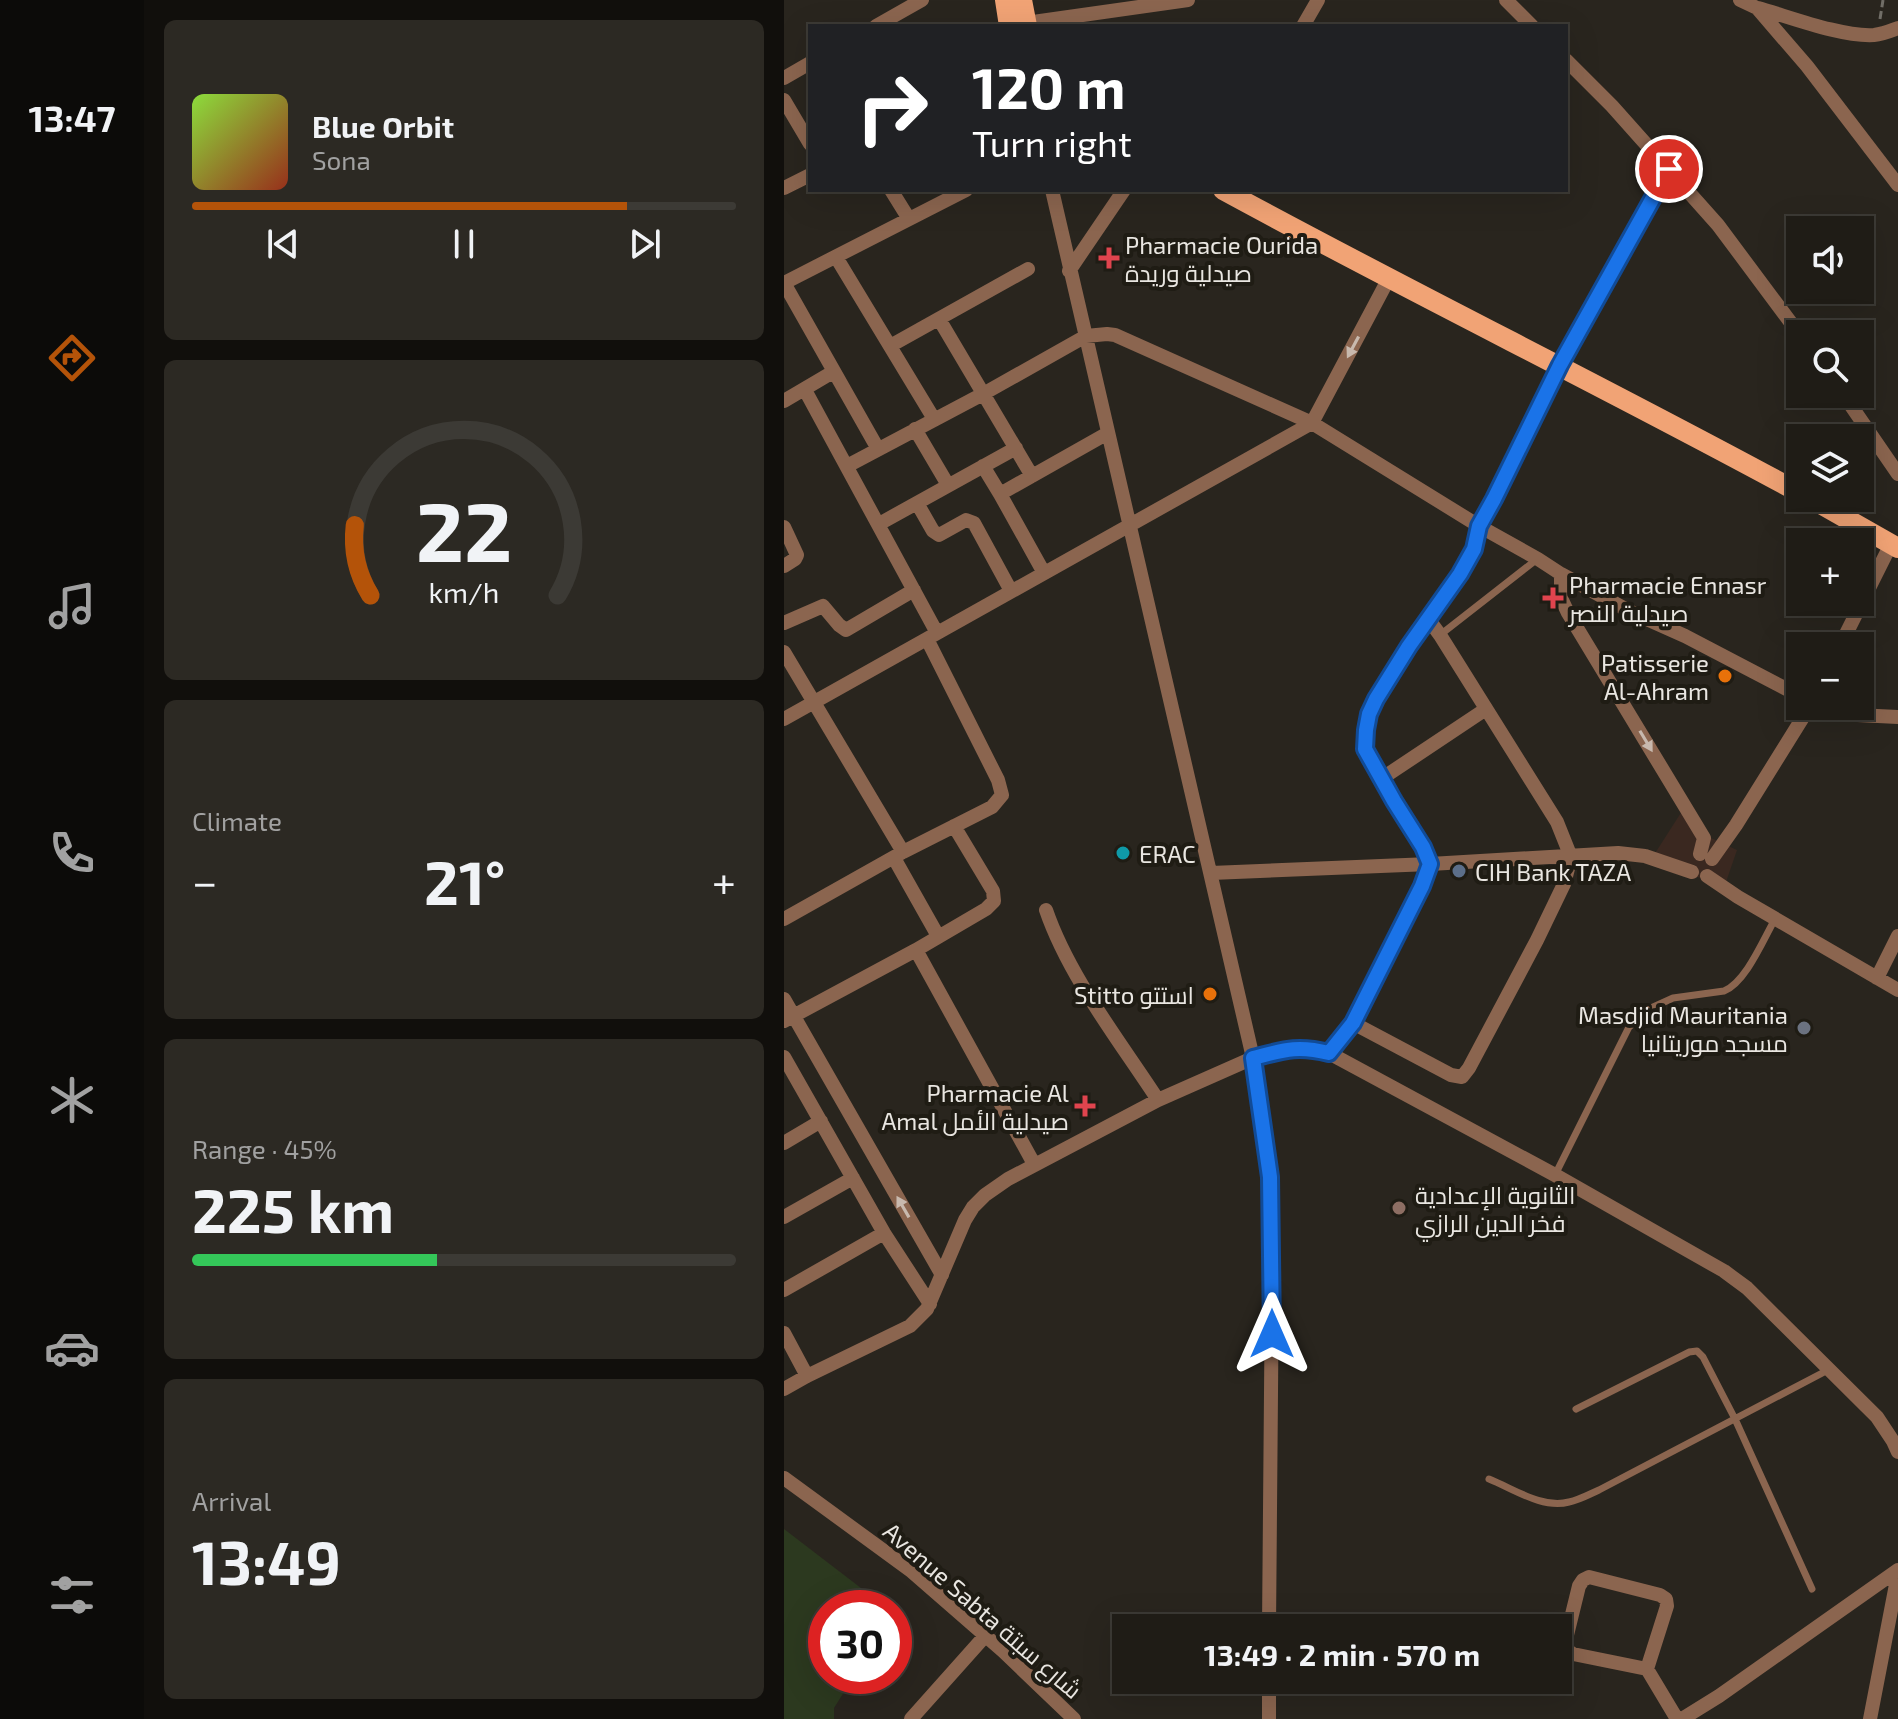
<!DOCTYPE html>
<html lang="en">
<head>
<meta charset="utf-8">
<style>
  body { margin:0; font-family:"Exo 2",Cairo,sans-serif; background:#2c2923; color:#f1f3f6; height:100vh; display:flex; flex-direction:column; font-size:30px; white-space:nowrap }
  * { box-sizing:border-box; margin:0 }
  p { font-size:26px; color:#a1a1a1 }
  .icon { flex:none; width:44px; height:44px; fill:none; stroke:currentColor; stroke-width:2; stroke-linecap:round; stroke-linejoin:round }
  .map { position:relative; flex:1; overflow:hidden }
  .panel { display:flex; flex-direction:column; gap:20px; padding:20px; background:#110f0c; width:640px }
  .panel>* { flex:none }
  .guide { position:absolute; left:24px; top:24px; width:760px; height:168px; border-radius:0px; box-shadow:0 8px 32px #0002,0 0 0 2px #3c3a35; background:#202124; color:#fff; overflow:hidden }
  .controls { position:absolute; left:1002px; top:216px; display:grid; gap:16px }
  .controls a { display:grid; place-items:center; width:88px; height:88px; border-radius:0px; background:#1f1c16; box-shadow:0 8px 32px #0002,0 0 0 2px #3c3a35; font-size:40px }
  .speed { position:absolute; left:24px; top:1590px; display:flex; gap:16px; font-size:40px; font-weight:700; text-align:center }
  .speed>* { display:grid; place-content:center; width:104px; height:104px; border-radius:50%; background:#1f1c16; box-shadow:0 8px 32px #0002,0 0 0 2px #3c3a35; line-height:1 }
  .speed .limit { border:12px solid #d22; background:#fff; color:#111 }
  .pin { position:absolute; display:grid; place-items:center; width:68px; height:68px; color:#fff; margin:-34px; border:4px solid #fff; border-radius:50%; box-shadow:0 2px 8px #0007 }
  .me { position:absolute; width:88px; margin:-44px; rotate:0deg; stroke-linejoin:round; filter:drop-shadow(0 0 6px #0008) }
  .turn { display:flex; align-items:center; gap:28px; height:168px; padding:0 32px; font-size:36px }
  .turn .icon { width:104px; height:104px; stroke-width:2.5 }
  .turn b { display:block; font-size:56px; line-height:68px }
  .big { font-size:60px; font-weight:700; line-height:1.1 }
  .panel .card { flex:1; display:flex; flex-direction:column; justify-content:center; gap:12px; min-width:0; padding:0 28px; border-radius:12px; background:#2c2923 }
  .panel .dial { align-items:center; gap:0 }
  .dial svg { height:208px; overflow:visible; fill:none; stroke:#3c3a35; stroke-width:7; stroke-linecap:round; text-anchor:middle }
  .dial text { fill:#f1f3f6; stroke:none }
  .song { display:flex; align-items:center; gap:24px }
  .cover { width:96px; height:96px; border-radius:12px; background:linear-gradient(135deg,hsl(90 70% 55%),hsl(10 70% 35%)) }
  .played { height:8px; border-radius:4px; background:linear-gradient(90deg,#b45309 80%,#3c3a35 80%) }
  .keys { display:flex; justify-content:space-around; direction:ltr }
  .heat { display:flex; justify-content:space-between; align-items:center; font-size:44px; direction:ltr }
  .charge { height:12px; border-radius:6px; background:linear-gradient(90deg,#34c759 45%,#3c3a35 0) }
  .trip { position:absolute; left:328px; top:1614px; width:460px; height:80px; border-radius:0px; background:#1f1c16; box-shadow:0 8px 32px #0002,0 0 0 2px #3c3a35; font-weight:700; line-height:80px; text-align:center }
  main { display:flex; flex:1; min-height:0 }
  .tabs { display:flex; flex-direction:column; width:144px; justify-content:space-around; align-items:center; background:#0c0b09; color:#a1a1a1 }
  .tabs .icon { width:56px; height:56px }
  .tabs .active { color:#b45309 }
  .tabs b { font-size:36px; color:#f1f3f6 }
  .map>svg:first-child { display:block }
  .commercial { fill:#3a2820 }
  .green { fill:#2c391f }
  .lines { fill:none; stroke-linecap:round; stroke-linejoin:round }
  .path { stroke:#716e67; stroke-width:3; stroke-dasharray:8 4; stroke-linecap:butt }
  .lane { stroke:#8b654f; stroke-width:7 }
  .street { stroke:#8b654f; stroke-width:14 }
  .primary { stroke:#f1a375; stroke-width:20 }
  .oneway { fill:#c8b9ae }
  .route-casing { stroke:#114b97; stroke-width:20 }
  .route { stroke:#1a73e8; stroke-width:14 }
  .health-dot { fill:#e0444e; stroke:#1f1c14; stroke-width:3 }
  .food-dot { fill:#e8710a; stroke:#1f1c14; stroke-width:3 }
  .culture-dot { fill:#0f9aa8; stroke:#1f1c14; stroke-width:3 }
  .service-dot { fill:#5c6f8a; stroke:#1f1c14; stroke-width:3 }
  .worship-dot { fill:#6b7280; stroke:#1f1c14; stroke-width:3 }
  .education-dot { fill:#8d6e63; stroke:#1f1c14; stroke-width:3 }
  .labels { text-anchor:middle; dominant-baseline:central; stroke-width:8; stroke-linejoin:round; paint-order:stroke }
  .poi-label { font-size:24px; fill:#e9e6e1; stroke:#1f1c14; text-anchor:start }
  .street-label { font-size:24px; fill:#e9e6e1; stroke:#1f1c14 }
</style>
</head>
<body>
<main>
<nav class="tabs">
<b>13:47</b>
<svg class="icon active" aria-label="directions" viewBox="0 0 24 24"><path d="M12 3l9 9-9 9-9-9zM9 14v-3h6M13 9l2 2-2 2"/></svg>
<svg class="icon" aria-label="music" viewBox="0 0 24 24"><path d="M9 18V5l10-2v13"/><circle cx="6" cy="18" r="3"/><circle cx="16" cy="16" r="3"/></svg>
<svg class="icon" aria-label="phone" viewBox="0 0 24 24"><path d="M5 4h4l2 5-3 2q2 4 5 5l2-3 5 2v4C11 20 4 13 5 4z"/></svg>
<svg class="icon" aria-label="climate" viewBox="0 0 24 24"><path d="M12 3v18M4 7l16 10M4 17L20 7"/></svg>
<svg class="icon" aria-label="car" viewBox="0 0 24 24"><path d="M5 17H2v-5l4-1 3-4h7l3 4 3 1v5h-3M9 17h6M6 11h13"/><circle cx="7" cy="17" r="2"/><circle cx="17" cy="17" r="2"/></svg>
<svg class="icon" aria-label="filters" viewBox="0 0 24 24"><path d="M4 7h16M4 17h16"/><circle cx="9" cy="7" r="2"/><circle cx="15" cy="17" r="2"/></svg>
</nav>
<section class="panel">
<div class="card">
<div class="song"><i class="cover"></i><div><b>Blue Orbit</b><p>Sona</p></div></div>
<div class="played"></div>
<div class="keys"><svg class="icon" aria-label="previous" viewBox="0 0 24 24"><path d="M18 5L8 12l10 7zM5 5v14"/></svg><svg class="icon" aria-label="pause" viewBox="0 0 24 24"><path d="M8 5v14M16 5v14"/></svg><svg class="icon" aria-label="next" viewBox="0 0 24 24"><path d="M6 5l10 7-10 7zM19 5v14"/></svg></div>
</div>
<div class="card dial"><svg viewBox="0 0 100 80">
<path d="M14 69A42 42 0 1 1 86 69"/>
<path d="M14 69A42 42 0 0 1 8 42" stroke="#b45309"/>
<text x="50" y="56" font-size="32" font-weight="700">22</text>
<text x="50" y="72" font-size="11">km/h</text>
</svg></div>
<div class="card"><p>Climate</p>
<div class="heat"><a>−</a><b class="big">21°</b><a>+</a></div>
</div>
<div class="card"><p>Range · 45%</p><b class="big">225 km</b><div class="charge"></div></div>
<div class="card"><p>Arrival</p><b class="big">13:49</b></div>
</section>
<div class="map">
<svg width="1114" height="1719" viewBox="0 0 1114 1719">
  <rect width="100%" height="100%" fill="#29251e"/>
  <path class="commercial" d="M 900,808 L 914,832 L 953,850 L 940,888 L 868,858 Z"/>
  <path class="green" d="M 0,1529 L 103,1608 L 42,1608 L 42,1676 L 70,1676 L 50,1708 L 50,1719 L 0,1719 Z"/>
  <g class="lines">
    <path class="path" d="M 1096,19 L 1099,0"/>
    <path class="lane" d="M 656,635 L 752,560
      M 771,1175 L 845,1027 L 867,1008 L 889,998 L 940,991 C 962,982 979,940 991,919
      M 792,1409 L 905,1352 L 913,1351 L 919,1357 L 951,1419 L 1028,1589
      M 705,1479 C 730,1489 758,1509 785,1502 C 795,1500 806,1494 815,1490 L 1044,1370"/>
    <path class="street" d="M 722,0 L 748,26
      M 956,0 L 973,8 L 1023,66 L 1114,185
      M 974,8 C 1006,17 1058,37 1090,35 C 1099,34 1106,31 1114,28
      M 242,23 L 404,0
      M 92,26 L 138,0
      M 519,26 L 534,0
      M 782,60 L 828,106 L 934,225 L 1016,335
      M 0,78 L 26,63
      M 0,100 L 26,144
      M 0,188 L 26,175
      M 107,190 L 125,219
      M 268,190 L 469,1058 L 486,1177 L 488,1275 L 485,1628
      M 52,257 L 150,419
      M 285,271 L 340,190
      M 0,283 L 182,190
      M 0,283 L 94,449
      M 155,319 L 248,476
      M 106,346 L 244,269
      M 21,390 L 153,633
      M 1059,394 L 1114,474
      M 0,401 L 49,372
      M 131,429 L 164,485
      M 63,466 L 199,394 L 302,336 L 323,334 L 331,335 L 528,423 L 695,526 L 754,559 L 777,574 L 845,611 L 901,636 L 1016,696
      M 199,466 L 216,494
      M 133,503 L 149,531 L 155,535 L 182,520 L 190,523 L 227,591
      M 95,524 L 232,448
      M 0,527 L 13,555 L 11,559 L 0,566
      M 260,573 L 216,494 L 324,433
      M 777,574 L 777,598 L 784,613 L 920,838 L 916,854
      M 0,623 L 39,606 L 55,625 L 62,630 L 130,590
      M 1056,646 L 1107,544
      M 0,652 L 119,852
      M 1037,706 L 1053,714 L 1114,717
      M 0,719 L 528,423 L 605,278
      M 597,779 L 702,709
      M 110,858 L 154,936
      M 928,859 L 952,825 L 1026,706
      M 427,873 L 646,864 L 834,853 L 861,856 L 908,872
      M 923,876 L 954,897 L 1114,990
      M 262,910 C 285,977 335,1040 374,1100
      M 0,919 L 119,852 L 208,807 L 218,795 L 214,780 L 143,639
      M 132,950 L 250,1164
      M 1093,978 L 1114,936
      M 0,999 L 158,1275
      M 0,1021 L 132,950 L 202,909 L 210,901 L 209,891 L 170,826
      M 569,1023 L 667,1075 L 678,1077 L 685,1068 L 753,940 L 780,884 L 787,857 L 773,822 L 656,635 L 645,620 L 676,574 L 690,549 L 695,526 L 710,499 L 776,365 L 885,169
      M 545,1053 L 569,1023 L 638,886 L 646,864 C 633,832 610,804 594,773 C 590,766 584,758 582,751 C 571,715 624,648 645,620
      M 0,1057 L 100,1233 L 146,1304
      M 0,1143 L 37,1121
      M 0,1217 L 69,1178
      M 0,1290 L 100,1233
      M 0,1333 L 23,1376
      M 0,1389 L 23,1376 L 126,1326 L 143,1309 L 181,1220 L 189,1207 L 201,1195 L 224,1179 L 374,1100 L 469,1058 L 505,1049 L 524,1048 L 545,1053 L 771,1175 L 940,1271 L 963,1288 L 1093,1417 L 1109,1441 L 1114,1452
      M 0,1478 L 126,1570 L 219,1651 L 290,1719
      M 863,1669 L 883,1606 L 882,1599 L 876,1595 L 805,1577 L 799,1580 L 795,1586 L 781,1643 L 783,1650 L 789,1654 L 863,1669 L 893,1719
      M 127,1719 L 201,1636
      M 485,1719 L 485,1680
      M 898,1719 L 935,1696 L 1114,1570
      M 1086,1719 L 1114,1574"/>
    <path class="primary" d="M 221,0 L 225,26
      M 238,0 L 243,26
      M 439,190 C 630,294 825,389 1016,493
      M 1026,498 L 1114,548"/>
  </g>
  <defs><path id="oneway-solid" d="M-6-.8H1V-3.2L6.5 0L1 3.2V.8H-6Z" transform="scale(2)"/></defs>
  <g class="oneway">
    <use href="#oneway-solid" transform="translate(569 347) rotate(118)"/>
    <use href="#oneway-solid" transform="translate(862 741) rotate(59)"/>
    <use href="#oneway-solid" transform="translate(119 1207) rotate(-120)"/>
  </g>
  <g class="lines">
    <g class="route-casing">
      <path id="route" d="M 488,1334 L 486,1177 L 469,1058 C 500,1050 513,1045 545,1053 L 569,1023 L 638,886 L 646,864 L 639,847 L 610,801 L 581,749 L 582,730 L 585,714 L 592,699 L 625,646 L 676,574 L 690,549 L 695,526 L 710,499 L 776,365 L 885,169"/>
    </g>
    <use href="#route" class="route"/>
  </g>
  <g class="health-dot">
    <path d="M321 246h8v8h8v8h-8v8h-8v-8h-8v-8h8z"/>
    <path d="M765 586h8v8h8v8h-8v8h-8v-8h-8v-8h8z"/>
    <path d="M297 1094h8v8h8v8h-8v8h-8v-8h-8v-8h8z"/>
  </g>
  <g class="food-dot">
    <circle cx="941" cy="676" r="8"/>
    <circle cx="426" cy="994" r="8"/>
  </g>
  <circle class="culture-dot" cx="339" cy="853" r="8"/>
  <circle class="service-dot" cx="675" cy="871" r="8"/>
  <circle class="worship-dot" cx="1020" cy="1028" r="8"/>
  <circle class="education-dot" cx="615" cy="1208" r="8"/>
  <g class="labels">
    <g class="poi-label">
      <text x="341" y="244">Pharmacie Ourida<tspan x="341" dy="28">صيدلية وريدة</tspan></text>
      <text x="785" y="584">Pharmacie Ennasr<tspan x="785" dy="28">صيدلية النصر</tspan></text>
      <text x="925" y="662" text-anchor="end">Patisserie<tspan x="925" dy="28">Al-Ahram</tspan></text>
      <text x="355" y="853">ERAC</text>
      <text x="691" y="871">CIH Bank TAZA</text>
      <text x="410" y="994" text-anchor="end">Stitto استتو</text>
      <text x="1004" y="1014" text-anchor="end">Masdjid Mauritania<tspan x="1004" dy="28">مسجد موريتانيا</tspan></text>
      <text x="285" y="1092" text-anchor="end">Pharmacie Al<tspan x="285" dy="28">Amal صيدلية الأمل</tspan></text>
      <text x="631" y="1194">الثانوية الإعدادية<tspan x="631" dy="28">فخر الدين الرازي</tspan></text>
    </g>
    <g class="street-label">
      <text transform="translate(199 1610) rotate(41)">Avenue Sabta شارع سبتة</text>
    </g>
  </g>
</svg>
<div class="controls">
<a><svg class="icon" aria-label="sound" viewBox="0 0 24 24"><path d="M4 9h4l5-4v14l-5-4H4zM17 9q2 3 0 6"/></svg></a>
<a><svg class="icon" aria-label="search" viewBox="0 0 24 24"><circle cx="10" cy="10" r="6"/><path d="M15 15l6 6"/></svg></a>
<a><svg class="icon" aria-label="layers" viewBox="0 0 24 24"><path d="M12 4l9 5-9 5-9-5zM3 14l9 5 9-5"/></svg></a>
<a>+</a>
<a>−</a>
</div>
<div class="speed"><div class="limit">30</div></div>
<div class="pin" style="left:885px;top:169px;background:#d93025"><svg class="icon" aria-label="arrive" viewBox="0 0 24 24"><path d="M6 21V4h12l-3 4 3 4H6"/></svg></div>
<svg class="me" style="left:488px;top:1334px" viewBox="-20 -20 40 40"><path d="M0-17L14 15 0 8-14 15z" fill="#1a73e8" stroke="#fff" stroke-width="4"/></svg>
<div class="trip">13:49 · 2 min · 570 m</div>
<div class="guide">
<div class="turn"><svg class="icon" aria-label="right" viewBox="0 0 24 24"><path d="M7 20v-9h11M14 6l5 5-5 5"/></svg><div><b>120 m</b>Turn right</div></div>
</div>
</div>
</main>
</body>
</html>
